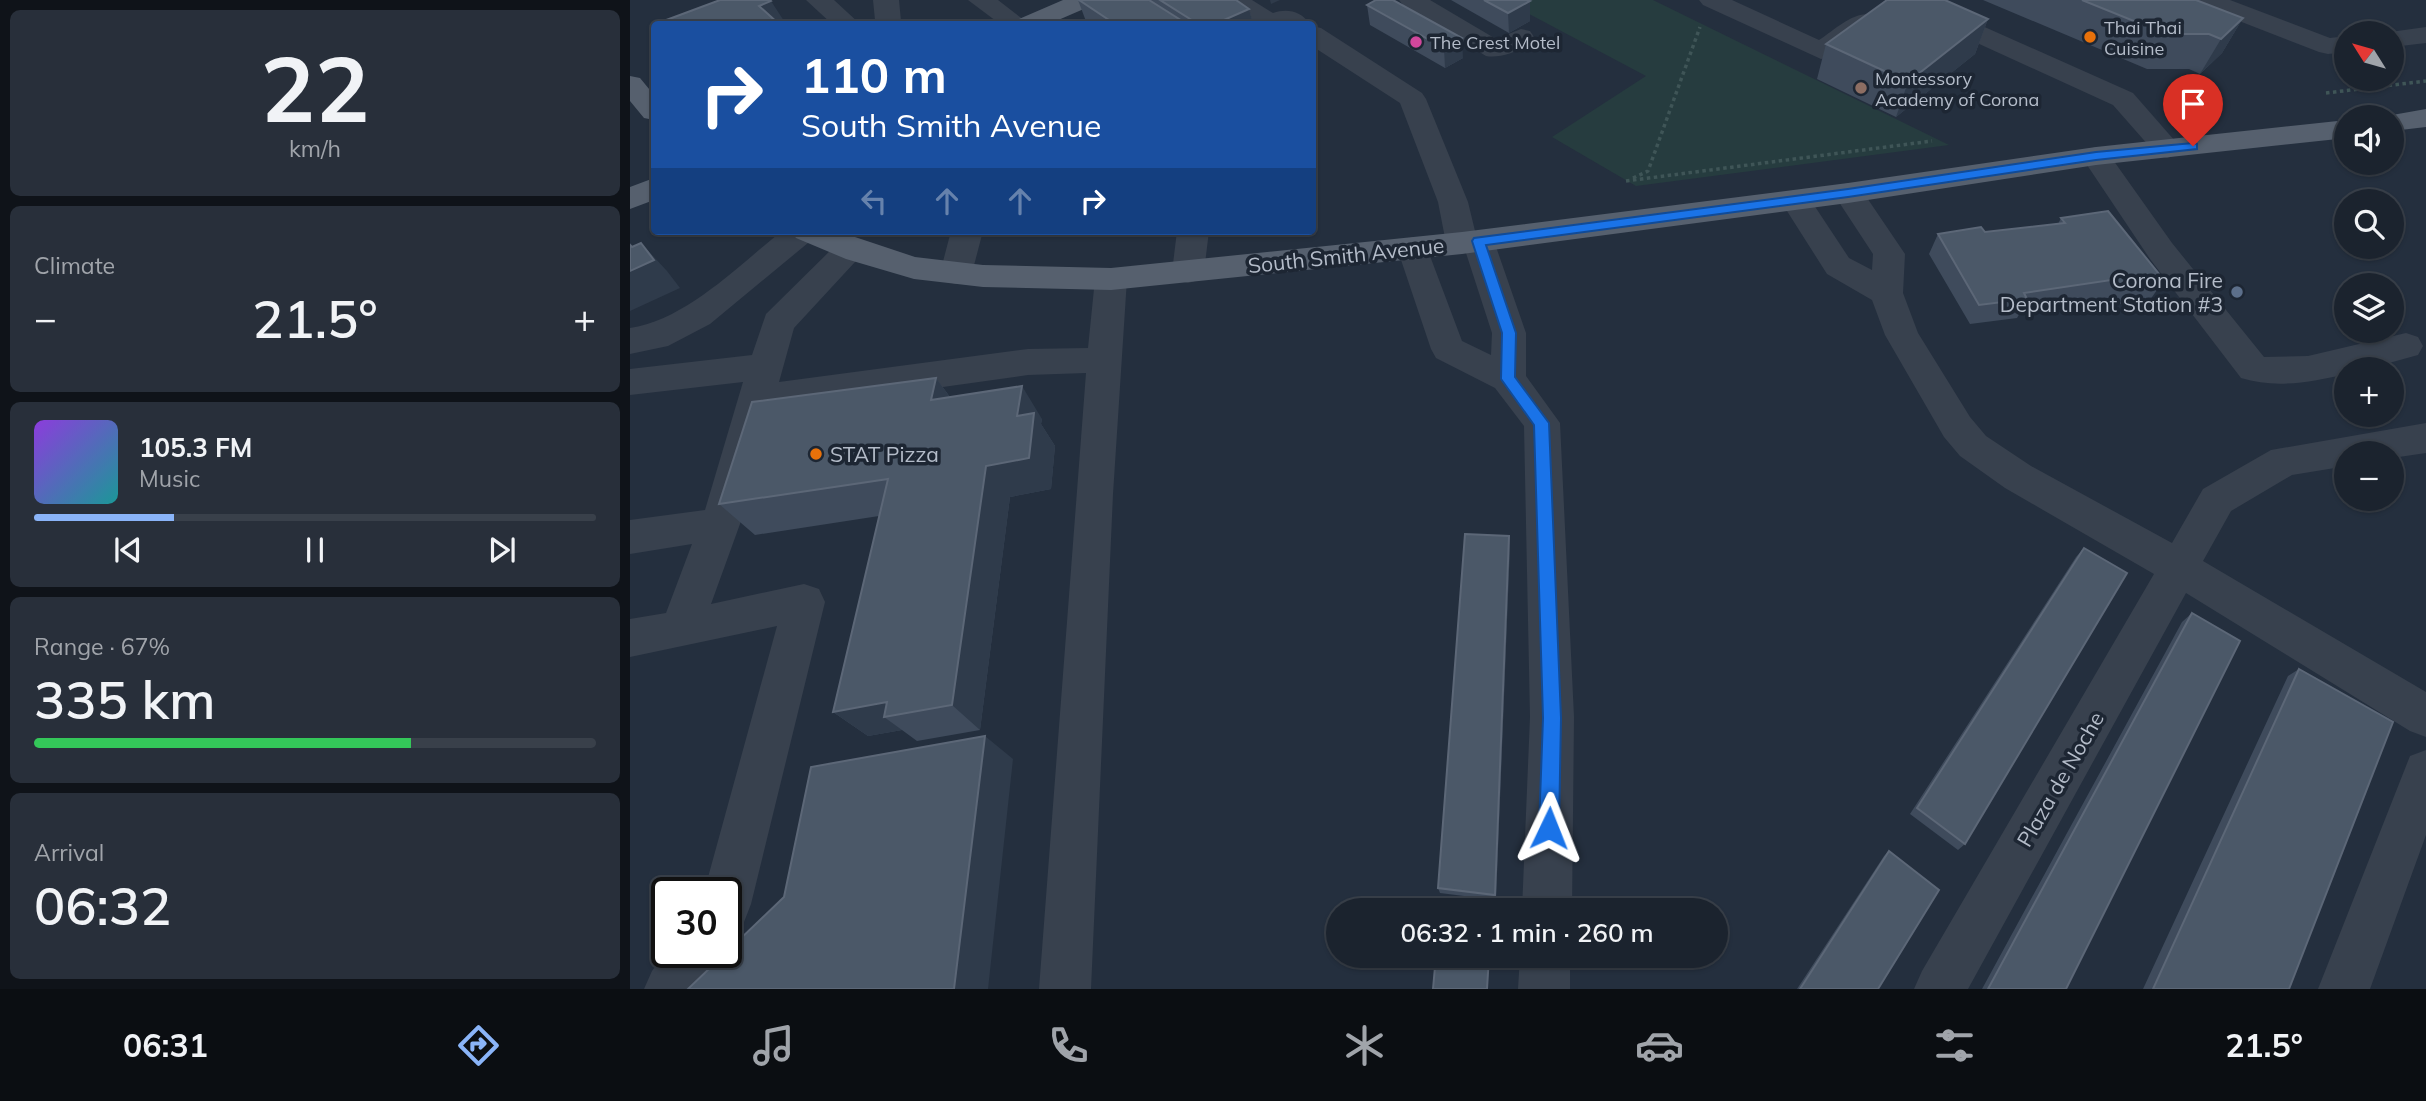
<!DOCTYPE html>
<html lang="en">
<head>
<meta charset="utf-8">
<style>
  body { margin:0; font-family:Mulish,sans-serif; background:#282f3a; color:#f1f3f6; height:100vh; display:flex; flex-direction:column; font-size:26px; white-space:nowrap }
  * { box-sizing:border-box; margin:0 }
  p { font-size:23px; color:#a0a4aa }
  .icon { flex:none; width:38px; height:38px; fill:none; stroke:currentColor; stroke-width:2; stroke-linecap:round; stroke-linejoin:round }
  .map { position:relative; flex:1; overflow:hidden }
  .panel { display:flex; flex-direction:column; gap:10px; padding:10px; background:#0f1319; width:630px }
  .panel>* { flex:none }
  .hud { position:absolute; left:21px; top:21px; width:665px; height:214px; border-radius:7px; box-shadow:0 2px 5px #0004,0 0 0 2px #39404a; background:#1a4fa0; color:#fff; overflow:hidden }
  .needle { width:46px; rotate:307deg }
  .fabs { position:absolute; left:1704px; top:21px; display:grid; gap:14px }
  .fabs a { display:grid; place-items:center; width:70px; height:70px; border-radius:50%; background:#1b232e; box-shadow:0 2px 5px #0004,0 0 0 2px #39404a; font-size:35px }
  .speed { position:absolute; left:21px; top:877px; display:flex; gap:14px; font-size:35px; font-weight:700; text-align:center }
  .speed>* { display:grid; place-content:center; width:91px; height:91px; border-radius:50%; background:#1b232e; box-shadow:0 2px 5px #0004,0 0 0 2px #39404a; line-height:1 }
  .speed .limit { border:4px solid #111; border-radius:10px; background:#fff; color:#111 }
  .pin { position:absolute; display:grid; place-items:center; width:60px; height:60px; color:#fff; margin:-72px -30px; border-radius:50% 50% 50% 0; rotate:-45deg; box-shadow:0 0 7px #0007 }
  .pin .icon { rotate:45deg }
  .me { position:absolute; width:77px; margin:-38px; rotate:2deg; stroke-linejoin:round; filter:drop-shadow(0 0 5px #0008) }
  .turn { display:flex; align-items:center; gap:24px; height:147px; padding:0 35px; font-size:32px }
  .turn .icon { width:91px; height:91px; stroke-width:2.5 }
  .turn b { display:block; font-size:49px; line-height:60px }
  .lanes { display:flex; align-items:center; height:66px; padding:0 35px; background:#0003; justify-content:center; gap:35px; direction:ltr }
  .lanes .off { opacity:.35 }
  .big { font-size:52px; font-weight:600; line-height:1.1 }
  .panel .widget { flex:1; display:flex; flex-direction:column; justify-content:center; gap:10px; min-width:0; padding:0 24px; border-radius:10px; background:#282f3a }
  .panel .dial { align-items:center; gap:0 }
  .dial b { font-size:91px; line-height:1 }
  .song { display:flex; align-items:center; gap:21px }
  .cover { width:84px; height:84px; border-radius:10px; background:linear-gradient(135deg,hsl(270 70% 55%),hsl(180 70% 35%)) }
  .played { height:7px; border-radius:4px; background:linear-gradient(90deg,#8ab4f8 25%,#39404a 25%) }
  .keys { display:flex; justify-content:space-around; direction:ltr }
  .heat { display:flex; justify-content:space-between; align-items:center; font-size:38px; direction:ltr }
  .charge { height:10px; border-radius:5px; background:linear-gradient(90deg,#34c759 67%,#39404a 0) }
  .trip { position:absolute; left:696px; top:898px; width:402px; height:70px; border-radius:35px; background:#1b232e; box-shadow:0 2px 5px #0004,0 0 0 2px #39404a; font-weight:600; line-height:70px; text-align:center }
  .menu { display:flex; height:112px; justify-content:space-around; align-items:center; background:#0b0e12; color:#a0a4aa }
  .menu .icon { width:49px; height:49px }
  .menu .selected { color:#8ab4f8 }
  .menu b { font-size:32px; color:#f1f3f6 }
  main { display:flex; flex:1; min-height:0 }
  .map>svg:first-child { display:block }
  .green { fill:#263c3f }
  .lines { fill:none; stroke-linecap:round; stroke-linejoin:round }
  .path { stroke:#3f5557; stroke-width:3.5; stroke-dasharray:3.5 3.5; stroke-linecap:butt }
  .minor { fill:#38414e; fill-rule:evenodd }
  .major { fill:#56606e; fill-rule:evenodd }
  .wall { fill:#3f4b5c }
  .shaded-wall { fill:#2f3b4b }
  .building { fill:#4b5868; stroke:#5c6777; stroke-width:2 }
  .route { fill:#1a73e8; stroke:#114b97; stroke-width:2 }
  .food-dot { fill:#e8710a; stroke:#1d2633; stroke-width:2.5 }
  .hotel-dot { fill:#d1479c; stroke:#1d2633; stroke-width:2.5 }
  .education-dot { fill:#8d6e63; stroke:#1d2633; stroke-width:2.5 }
  .service-dot { fill:#5c6f8a; stroke:#1d2633; stroke-width:2.5 }
  .labels { text-anchor:middle; dominant-baseline:central; stroke-width:7; stroke-linejoin:round; paint-order:stroke }
  .far-poi-label { font-size:18px; fill:#b4bcc9; stroke:#1d2633; text-anchor:start }
  .street-label { font-size:21px; fill:#b4bcc9; stroke:#1d2633 }
  .poi-label { font-size:21px; fill:#b4bcc9; stroke:#1d2633; text-anchor:end }
</style>
</head>
<body>
<main>
<section class="panel">
<div class="widget dial"><b>22</b><p>km/h</p></div>
<div class="widget"><p>Climate</p>
<div class="heat"><a>−</a><b class="big">21.5°</b><a>+</a></div>
</div>
<div class="widget">
<div class="song"><i class="cover"></i><div><b>105.3 FM</b><p>Music</p></div></div>
<div class="played"></div>
<div class="keys"><svg class="icon" aria-label="previous" viewBox="0 0 24 24"><path d="M18 5L8 12l10 7zM5 5v14"/></svg><svg class="icon" aria-label="pause" viewBox="0 0 24 24"><path d="M8 5v14M16 5v14"/></svg><svg class="icon" aria-label="next" viewBox="0 0 24 24"><path d="M6 5l10 7-10 7zM19 5v14"/></svg></div>
</div>
<div class="widget"><p>Range · 67%</p><b class="big">335 km</b><div class="charge"></div></div>
<div class="widget"><p>Arrival</p><b class="big">06:32</b></div>
</section>
<div class="map">
<svg width="1796" height="989" viewBox="0 0 1796 989">
  <rect width="100%" height="100%" fill="#242f3e"/>
  <path class="green" d="M 873,0 L 1023,0 L 1319,145 L 1006,186 L 922,137 L 1016,76 Z"/>
  <g class="lines">
    <path class="path" d="M 1696,93 L 1796,81
      M 1003,178 L 1018,171 L 1070,27
      M 996,181 L 1302,141"/>
    <path class="minor" d="M 176,0 L 204,0 L 230,24 L 202,24 Z
      M 243,0 L 269,0 L 271,21 L 268,24 L 242,24 L 245,20 Z
      M 338,0 L 368,0 L 399,24 L 370,24 Z
      M 592,0 L 622,0 L 643,13 C 657,8 671,11 680,24 L 625,24 Z
      M 769,0 L 800,0 L 866,39 L 891,29 L 900,31 L 904,37 C 895,50 871,59 856,56 L 773,5 Z
      M 1069,0 L 1102,0 L 1189,40 C 1206,29 1225,9 1246,15 L 1250,20 L 1246,25 L 1200,57 L 1191,59 L 1073,5 Z
      M 1260,0 L 1294,0 L 1503,93 L 1552,149 L 1547,155 L 1537,158 L 1527,155 L 1483,105 L 1264,5 Z
      M 1564,0 L 1600,0 L 1700,38 L 1717,36 L 1717,52 L 1698,54 L 1689,52 L 1568,5 Z
      M 682,26 L 691,28 L 792,93 L 796,99 L 838,202 L 845,231 L 859,233 L 864,241 L 896,333 L 896,376 L 930,423 L 944,717 L 942,910 L 892,910 L 900,717 L 894,426 L 865,388 L 806,358 L 801,349 L 767,248 L 772,240 L 783,237 L 794,240 L 832,341 L 861,355 L 862,333 L 836,253 L 821,251 L 816,243 L 808,202 L 770,103 L 682,46 Z
      M 1796,27 L 1796,43 L 1762,47 L 1762,33 L 1753,33 Z
      M 1466,147 L 1476,150 L 1542,243 L 1634,357 L 1678,356 L 1776,333 L 1788,337 L 1793,346 L 1788,355 L 1737,369 L 1717,369 L 1717,374 C 1681,382 1646,389 1611,378 L 1520,259 L 1451,156 L 1456,150 Z
      M 1218,183 L 1229,186 L 1275,254 L 1273,293 L 1288,333 L 1340,417 L 1356,436 L 1401,466 L 1542,543 L 1573,489 L 1641,450 L 1796,423 L 1796,453 L 1762,458 L 1762,453 L 1717,453 L 1717,466 L 1662,475 L 1601,511 L 1573,561 L 1796,692 L 1796,737 L 1780,731 L 1556,593 L 1338,989 L 1284,989 L 1292,971 L 1524,574 L 1375,488 L 1330,456 L 1314,437 L 1255,335 L 1242,300 L 1197,274 L 1150,200 L 1154,193 L 1165,190 L 1176,193 L 1219,258 L 1242,270 L 1243,254 L 1203,193 L 1207,186 Z
      M 152,231 L 189,231 L 184,238 L 80,324 L 38,346 L 0,354 L 0,328 C 56,320 109,265 152,231 Z
      M 321,231 L 353,231 L 342,273 L 338,281 L 326,284 L 314,281 L 310,273 Z
      M 547,231 L 579,231 L 574,272 L 569,280 L 558,283 L 547,280 L 542,272 Z
      M 221,238 L 232,241 L 237,249 L 164,328 L 149,382 L 398,349 L 458,348 L 465,279 L 469,271 L 481,268 L 493,271 L 497,279 L 483,494 L 461,989 L 409,989 L 456,373 L 398,375 L 141,411 L 110,524 L 81,604 L 174,584 L 189,589 L 195,602 L 121,904 L 114,922 L 96,929 L 96,892 L 74,892 L 147,626 L 0,657 L 0,619 L 36,613 L 62,544 L 0,554 L 0,520 L 75,510 L 113,382 L 0,395 L 0,369 L 122,355 L 136,314 L 210,241 Z
      M 1796,750 L 1796,835 L 1740,989 L 1688,989 L 1780,756 Z
      M 37,950 L 37,952 L 92,952 L 85,970 L 71,989 L 14,989 L 22,971 Z
      M 890,956 L 940,956 L 940,989 L 888,989 Z"/>
    <path class="major" d="M 433,0 L 467,0 L 463,5 L 419,24 L 385,24 L 389,19 Z
      M 0,76 L 10,78 L 24,95 L 24,120 L 14,118 L 0,101 Z
      M 1796,109 L 1796,127 L 1762,131 L 1762,117 L 1751,117 Z
      M 1717,120 L 1717,138 L 1466,165 L 1218,203 L 832,254 L 481,290 L 353,287 L 284,279 L 216,259 L 166,238 L 161,231 L 207,231 L 285,257 L 353,265 L 481,268 L 832,232 L 1218,183 L 1466,147 Z
      M 24,178 L 24,200 L 0,209 L 0,187 Z"/>
  </g>
  <path class="wall" d="M 448,0 L 606,0 L 619,9 L 623,24 L 457,24 Z
    M 821,0 L 897,0 L 900,1 L 900,21 L 879,33 Z
    M 1353,0 L 1566,0 L 1613,18 L 1592,53 L 1570,74 L 1559,69 L 1517,69 Z
    M 737,5 L 833,58 L 815,68 L 740,25 Z
    M 1358,19 L 1345,54 L 1266,117 L 1187,79 L 1196,44 Z
    M 1431,218 L 1534,280 L 1520,300 L 1473,306 L 1469,300 L 1391,311 L 1387,318 L 1340,324 L 1299,254 L 1308,234 L 1355,232 L 1428,224 Z
    M 306,378 L 320,397 L 412,419 L 411,424 L 425,446 L 421,489 L 380,497 L 350,730 L 287,741 L 272,730 L 238,736 L 203,712 L 249,516 L 125,535 L 89,504 Z
    M 879,536 L 880,545 L 866,900 L 810,893 L 808,888 Z
    M 1454,548 L 1335,844 L 1328,850 L 1280,814 L 1446,557 Z
    M 1562,613 L 1436,989 L 1352,989 L 1552,622 Z
    M 1669,669 L 1659,989 L 1513,989 L 1658,676 Z
    M 1259,851 L 1248,989 L 1167,989 L 1254,856 Z"/>
  <path class="shaded-wall" d="M 640,0 L 650,0 L 641,4 Z
    M 141,1 L 156,24 L 141,24 L 129,6 Z
    M 900,1 L 900,21 L 879,33 L 878,13 Z
    M 619,9 L 623,24 L 585,24 Z
    M 1613,18 L 1592,53 L 1570,74 L 1591,39 Z
    M 1358,19 L 1345,54 L 1266,117 L 1278,82 Z
    M 832,38 L 833,58 L 815,68 L 814,48 Z
    M 0,243 L 9,252 L 11,243 L 37,271 L 50,288 L 0,311 Z
    M 306,378 L 330,411 L 301,400 Z
    M 392,386 L 412,419 L 411,424 L 425,446 L 421,489 L 380,497 L 350,730 L 322,705 L 356,466 Z
    M 879,536 L 880,545 L 866,900 L 865,895 Z
    M 257,702 L 254,717 L 272,730 L 238,736 L 203,712 Z
    M 355,736 L 383,759 L 358,989 L 324,989 Z"/>
  <path class="building" d="M 90,0 L 140,0 L 141,1 L 129,6 L 149,24 L 33,24 L 31,22 Z
    M 449,0 L 519,0 L 557,24 L 485,24 Z
    M 530,0 L 606,0 L 619,9 L 585,24 L 568,24 Z
    M 746,0 L 763,0 L 832,38 L 814,48 L 737,5 Z
    M 854,0 L 897,0 L 900,1 L 878,13 Z
    M 1257,0 L 1315,0 L 1358,19 L 1278,82 L 1196,44 Z
    M 1452,0 L 1566,0 L 1613,18 L 1591,39 L 1579,34 L 1536,34 Z
    M 1478,211 L 1534,280 L 1486,286 L 1481,280 L 1394,293 L 1397,299 L 1349,305 L 1308,234 L 1351,227 L 1355,232 L 1435,223 L 1431,218 Z
    M 11,243 L 24,260 L 0,271 L 0,245 L 2,247 Z
    M 306,378 L 301,400 L 392,386 L 387,416 L 404,413 L 399,458 L 356,466 L 322,705 L 254,717 L 257,702 L 203,712 L 258,479 L 89,504 L 122,402 Z
    M 835,534 L 879,536 L 865,895 L 808,888 Z
    M 1454,548 L 1497,573 L 1335,844 L 1287,808 Z
    M 1562,613 L 1610,641 L 1436,989 L 1358,989 Z
    M 1669,669 L 1763,722 L 1659,989 L 1523,989 Z
    M 355,736 L 324,989 L 58,989 L 154,897 L 181,767 Z
    M 1259,851 L 1309,890 L 1248,989 L 1170,989 Z
    M 806,956 L 859,956 L 857,989 L 803,989 Z"/>
  <path class="route" d="M 1563,143 L 1567,144 L 1567,149 L 1466,160 L 1218,197 L 856,245 L 886,333 L 885,377 L 919,423 L 931,718 L 929,828 L 926,835 L 919,837 L 912,835 L 909,828 L 913,718 L 904,425 L 871,379 L 872,333 L 842,241 L 844,238 L 1218,189 L 1466,152 Z"/>
  <g class="food-dot">
    <circle cx="1460" cy="37" r="7"/>
    <circle cx="186" cy="454" r="7"/>
  </g>
  <circle class="hotel-dot" cx="786" cy="42" r="7"/>
  <circle class="education-dot" cx="1231" cy="88" r="7"/>
  <circle class="service-dot" cx="1607" cy="292" r="7"/>
  <g class="labels">
    <g class="far-poi-label">
      <text x="1474" y="27">Thai Thai<tspan x="1474" dy="21">Cuisine</tspan></text>
      <text x="800" y="42">The Crest Motel</text>
      <text x="1245" y="78">Montessory<tspan x="1245" dy="21">Academy of Corona</tspan></text>
    </g>
    <g class="street-label">
      <text transform="translate(716 255) rotate(-6)">South Smith Avenue</text>
      <text transform="translate(1430 779) rotate(-60)">Plaza de Noche</text>
    </g>
    <g class="poi-label">
      <text x="1593" y="280">Corona Fire<tspan x="1593" dy="24">Department Station #3</tspan></text>
      <text x="200" y="454" text-anchor="start">STAT Pizza</text>
    </g>
  </g>
</svg>
<div class="fabs">
<a><svg class="needle" viewBox="-14 -14 28 28"><path d="M0-13l5 13h-10z" fill="#e53935"/><path d="M0 13l5-13h-10z" fill="#a0a4aa"/></svg></a>
<a><svg class="icon" aria-label="sound" viewBox="0 0 24 24"><path d="M4 9h4l5-4v14l-5-4H4zM17 9q2 3 0 6"/></svg></a>
<a><svg class="icon" aria-label="search" viewBox="0 0 24 24"><circle cx="10" cy="10" r="6"/><path d="M15 15l6 6"/></svg></a>
<a><svg class="icon" aria-label="layers" viewBox="0 0 24 24"><path d="M12 4l9 5-9 5-9-5zM3 14l9 5 9-5"/></svg></a>
<a>+</a>
<a>−</a>
</div>
<div class="speed"><div class="limit">30</div></div>
<div class="pin" style="left:1563px;top:146px;background:#d93025"><svg class="icon" aria-label="arrive" viewBox="0 0 24 24"><path d="M6 21V4h12l-3 4 3 4H6"/></svg></div>
<svg class="me" style="left:919px;top:828px" viewBox="-20 -20 40 40"><path d="M0-17L14 15 0 8-14 15z" fill="#1a73e8" stroke="#fff" stroke-width="4"/></svg>
<div class="trip">06:32 · 1 min · 260 m</div>
<div class="hud">
<div class="turn"><svg class="icon" aria-label="right" viewBox="0 0 24 24"><path d="M7 20v-9h11M14 6l5 5-5 5"/></svg><div><b>110 m</b>South Smith Avenue</div></div>
<div class="lanes"><svg class="icon off" aria-label="left" viewBox="0 0 24 24"><path d="M17 20v-9H6M10 6l-5 5 5 5"/></svg><svg class="icon off" aria-label="ahead" viewBox="0 0 24 24"><path d="M12 20V5M6 11l6-6 6 6"/></svg><svg class="icon off" aria-label="ahead" viewBox="0 0 24 24"><path d="M12 20V5M6 11l6-6 6 6"/></svg><svg class="icon" aria-label="right" viewBox="0 0 24 24"><path d="M7 20v-9h11M14 6l5 5-5 5"/></svg></div>
</div>
</div>
</main>
<nav class="menu">
<b>06:31</b>
<svg class="icon selected" aria-label="directions" viewBox="0 0 24 24"><path d="M12 3l9 9-9 9-9-9zM9 14v-3h6M13 9l2 2-2 2"/></svg>
<svg class="icon" aria-label="music" viewBox="0 0 24 24"><path d="M9 18V5l10-2v13"/><circle cx="6" cy="18" r="3"/><circle cx="16" cy="16" r="3"/></svg>
<svg class="icon" aria-label="phone" viewBox="0 0 24 24"><path d="M5 4h4l2 5-3 2q2 4 5 5l2-3 5 2v4C11 20 4 13 5 4z"/></svg>
<svg class="icon" aria-label="climate" viewBox="0 0 24 24"><path d="M12 3v18M4 7l16 10M4 17L20 7"/></svg>
<svg class="icon" aria-label="car" viewBox="0 0 24 24"><path d="M5 17H2v-5l4-1 3-4h7l3 4 3 1v5h-3M9 17h6M6 11h13"/><circle cx="7" cy="17" r="2"/><circle cx="17" cy="17" r="2"/></svg>
<svg class="icon" aria-label="filters" viewBox="0 0 24 24"><path d="M4 7h16M4 17h16"/><circle cx="9" cy="7" r="2"/><circle cx="15" cy="17" r="2"/></svg>
<b>21.5°</b>
</nav>
</body>
</html>
